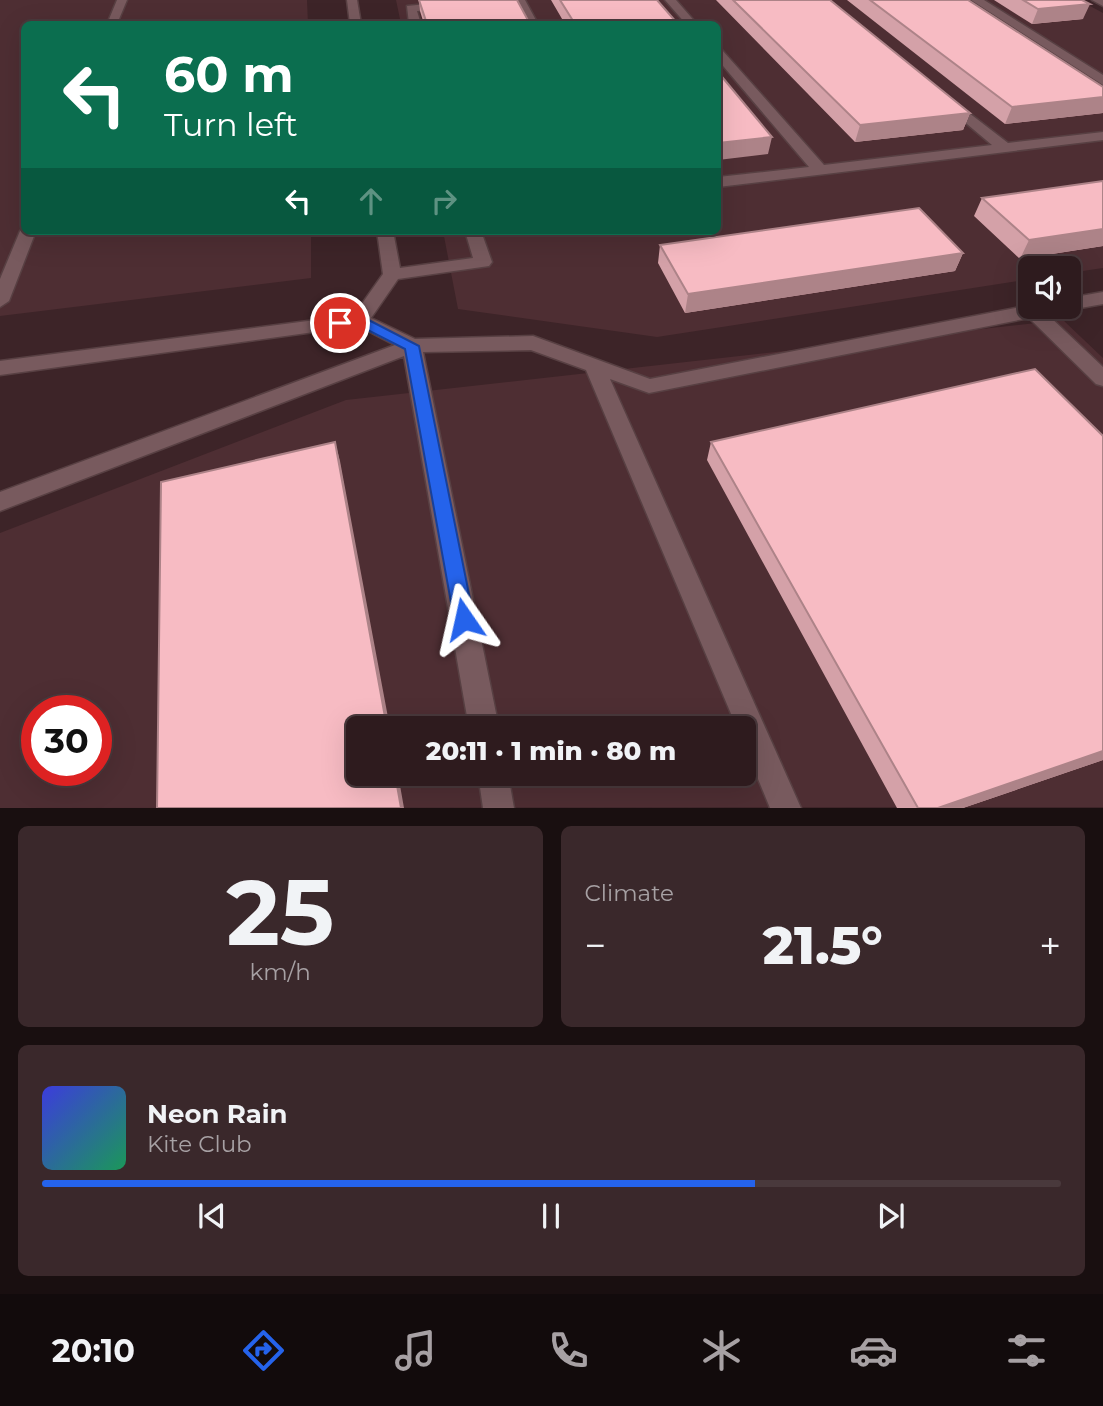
<!DOCTYPE html>
<html lang="en">
<head>
<meta charset="utf-8">
<style>
  body { margin:0; font-family:Montserrat,sans-serif; background:#3a282b; color:#f1f3f6; height:100vh; display:flex; flex-direction:column; font-size:26px; white-space:nowrap }
  * { box-sizing:border-box; margin:0 }
  p { font-size:23px; color:#a7a1a4 }
  .icon { flex:none; width:38px; height:38px; fill:none; stroke:currentColor; stroke-width:2; stroke-linecap:round; stroke-linejoin:round }
  .map { position:relative; height:808px; overflow:hidden }
  .side { display:flex; flex-direction:column; gap:18px; padding:18px; background:#190f10; flex:1 }
  .side>* { flex:none }
  .hud { position:absolute; left:21px; top:21px; width:700px; height:214px; border-radius:10px; box-shadow:0 7px 28px #0002,0 0 0 2px #49393c; background:#0b6e4f; color:#fff; overflow:hidden }
  .controls { position:absolute; left:1018px; top:256px; display:grid; gap:14px }
  .controls a { display:grid; place-items:center; width:63px; height:63px; border-radius:10px; background:#2e1b1e; box-shadow:0 7px 28px #0002,0 0 0 2px #49393c; font-size:35px }
  .speed { position:absolute; left:21px; top:695px; display:flex; gap:14px; font-size:35px; font-weight:700; text-align:center }
  .speed>* { display:grid; place-content:center; width:91px; height:91px; border-radius:50%; background:#2e1b1e; box-shadow:0 7px 28px #0002,0 0 0 2px #49393c; line-height:1 }
  .speed .limit { border:10px solid #d22; background:#fff; color:#111 }
  .pin { position:absolute; display:grid; place-items:center; width:60px; height:60px; color:#fff; margin:-30px; border:4px solid #fff; border-radius:50%; box-shadow:0 2px 7px #0007 }
  .me { position:absolute; width:77px; margin:-38px; rotate:349deg; stroke-linejoin:round; filter:drop-shadow(0 0 5px #0008) }
  .turn { display:flex; align-items:center; gap:24px; height:147px; padding:0 28px; font-size:32px }
  .turn .icon { width:91px; height:91px; stroke-width:2.5 }
  .turn b { display:block; font-size:49px; line-height:60px }
  .lanes { display:flex; align-items:center; height:66px; padding:0 28px; background:#0003; justify-content:center; gap:35px; direction:ltr }
  .lanes .off { opacity:.35 }
  .big { font-size:52px; font-weight:800; line-height:1.1 }
  .side .tile { flex:1; display:flex; flex-direction:column; justify-content:center; gap:10px; min-width:0; padding:0 24px; border-radius:10px; background:#3a282b }
  .side .dial { align-items:center; gap:0 }
  .dial b { font-size:91px; line-height:1 }
  .song { display:flex; align-items:center; gap:21px }
  .cover { width:84px; height:84px; border-radius:10px; background:linear-gradient(135deg,hsl(240 70% 55%),hsl(150 70% 35%)) }
  .played { height:7px; border-radius:4px; background:linear-gradient(90deg,#2563eb 70%,#49393c 70%) }
  .keys { display:flex; justify-content:space-around; direction:ltr }
  .heat { display:flex; justify-content:space-between; align-items:center; font-size:38px; direction:ltr }
  .side .tiles { flex:1; display:grid; gap:18px; grid-template-columns:1fr 1fr }
  .tile:last-child { grid-column:span 2 }
  .trip { position:absolute; left:346px; top:716px; width:410px; height:70px; border-radius:10px; background:#2e1b1e; box-shadow:0 7px 28px #0002,0 0 0 2px #49393c; font-weight:800; line-height:70px; text-align:center }
  .tabs { display:flex; height:112px; justify-content:space-around; align-items:center; background:#120b0c; color:#a7a1a4 }
  .tabs .icon { width:49px; height:49px }
  .tabs .on { color:#2563eb }
  .tabs b { font-size:32px; color:#f1f3f6 }
  .map>svg:first-child { display:block }
  .built { fill:#4e2e33; fill-rule:evenodd }
  .lines { fill:none; stroke-linecap:round; stroke-linejoin:round }
  .minor-casing { stroke:#584043; stroke-width:3 }
  .minor { fill:#785a5e; fill-rule:evenodd }
  .wall { fill:#d4a1a8 }
  .shaded-wall { fill:#ad8388 }
  .building { fill:#f7bbc3; stroke:#ad8388; stroke-width:2 }
  .route { fill:#2563eb; stroke:#184099; stroke-width:2 }
</style>
</head>
<body>
<div class="map">
<svg width="1103" height="808" viewBox="0 0 1103 808">
  <rect width="100%" height="100%" fill="#3d2428"/>
  <path class="built" d="M 0,0 L 307,0 L 308,24 L 24,24 L 24,231 L 311,231 L 311,278 L 0,316 Z
    M 396,0 L 1079,0 L 1103,13 L 1103,268 L 1069,273 L 1069,268 L 1031,268 L 1031,279 L 657,337 L 458,309 L 443,231 L 718,231 L 718,24 L 401,24 Z
    M 1063,320 L 1103,358 L 1103,807 L 0,808 L 0,533 L 346,400 ZM 37,710 L 96,710 L 96,770 L 37,770 ZM 359,728 L 744,728 L 744,774 L 359,774 Z"/>
  <g class="lines">
    <g class="minor-casing">
      <path id="minor" d="M 117,0 L 127,0 L 117,24 L 107,24 Z
        M 347,0 L 357,0 L 361,24 L 350,24 Z
        M 466,0 L 510,0 L 505,3 L 417,11 L 421,24 L 409,24 L 407,6 Z
        M 515,0 L 525,0 L 538,24 L 528,24 Z
        M 665,0 L 676,0 L 697,24 L 686,24 Z
        M 971,0 L 984,0 L 1103,75 L 1103,85 Z
        M 1092,0 L 1103,0 L 1103,6 Z
        M 718,49 L 722,50 L 824,165 L 992,145 L 942,103 L 942,97 L 947,96 L 1008,143 L 1103,132 L 1103,140 L 718,187 L 718,177 L 809,167 L 718,60 Z
        M 24,227 L 24,231 L 36,231 L 9,301 L 0,307 L 0,279 L 20,231 Z
        M 377,231 L 393,231 L 400,268 L 473,258 L 465,231 L 481,231 L 492,262 L 489,266 L 398,279 L 371,318 L 415,339 L 533,336 L 650,379 L 1031,305 L 1069,306 L 1069,298 L 1103,292 L 1103,304 L 1047,314 L 1103,367 L 1103,386 L 1096,384 L 1029,318 L 649,393 L 610,379 L 801,808 L 770,808 L 744,745 L 744,728 L 737,728 L 586,370 L 531,350 L 423,352 L 499,728 L 469,728 L 404,356 L 0,511 L 0,492 L 395,345 L 358,326 L 0,375 L 0,361 L 354,315 L 383,274 Z
        M 478,774 L 508,774 L 514,808 L 483,808 Z"/>
    </g>
    <use href="#minor" class="minor"/>
  </g>
  <path class="wall" d="M 419,0 L 517,0 L 530,24 L 424,24 L 420,11 Z
    M 551,0 L 657,0 L 678,24 L 565,24 Z
    M 716,0 L 830,0 L 970,113 L 963,130 L 855,142 Z
    M 847,0 L 968,0 L 1103,87 L 1103,113 L 1005,124 Z
    M 994,0 L 1082,0 L 1083,19 L 1032,24 Z
    M 1103,181 L 1103,246 L 1020,259 L 974,216 L 982,198 Z
    M 660,245 L 963,253 L 955,271 L 685,313 L 658,263 Z
    M 711,442 L 1103,760 L 963,808 L 897,808 L 707,460 Z"/>
  <path class="shaded-wall" d="M 1090,4 L 1083,19 L 1032,24 L 1038,9 Z
    M 1103,97 L 1103,113 L 1005,124 L 1012,107 Z
    M 970,113 L 963,130 L 855,142 L 860,125 Z
    M 772,137 L 768,154 L 718,160 L 718,143 Z
    M 1103,229 L 1103,246 L 1020,259 L 1029,240 Z
    M 963,253 L 955,271 L 685,313 L 688,294 Z
    M 335,442 L 340,461 L 390,728 L 387,728 Z
    M 1103,751 L 1103,760 L 963,808 L 938,808 Z
    M 395,774 L 398,774 L 404,808 L 401,808 Z"/>
  <path class="building" d="M 419,0 L 517,0 L 530,24 L 427,24 Z
    M 560,0 L 657,0 L 678,24 L 575,24 Z
    M 733,0 L 830,0 L 970,113 L 860,125 Z
    M 870,0 L 968,0 L 1103,87 L 1103,97 L 1012,107 Z
    M 1023,0 L 1082,0 L 1090,4 L 1038,9 Z
    M 718,72 L 772,137 L 718,143 Z
    M 1103,181 L 1103,229 L 1029,240 L 982,198 Z
    M 919,208 L 963,253 L 688,294 L 660,245 Z
    M 1035,369 L 1103,436 L 1103,751 L 938,808 L 918,808 L 711,442 Z
    M 335,442 L 387,728 L 359,728 L 359,774 L 395,774 L 401,808 L 157,808 L 161,482 Z"/>
  <path class="route" d="M 359,315 L 419,346 L 474,619 L 471,625 L 464,628 L 457,625 L 454,619 L 405,349 L 358,325 L 340,327 L 333,323 L 335,319 Z"/>
</svg>
<div class="controls">
<a><svg class="icon" aria-label="sound" viewBox="0 0 24 24"><path d="M4 9h4l5-4v14l-5-4H4zM17 9q2 3 0 6"/></svg></a>
</div>
<div class="speed"><div class="limit">30</div></div>
<div class="pin" style="left:340px;top:323px;background:#d93025"><svg class="icon" aria-label="arrive" viewBox="0 0 24 24"><path d="M6 21V4h12l-3 4 3 4H6"/></svg></div>
<svg class="me" style="left:464px;top:619px" viewBox="-20 -20 40 40"><path d="M0-17L14 15 0 8-14 15z" fill="#2563eb" stroke="#fff" stroke-width="4"/></svg>
<div class="trip">20:11 · 1 min · 80 m</div>
<div class="hud">
<div class="turn"><svg class="icon" aria-label="left" viewBox="0 0 24 24"><path d="M17 20v-9H6M10 6l-5 5 5 5"/></svg><div><b>60 m</b>Turn left</div></div>
<div class="lanes"><svg class="icon" aria-label="left" viewBox="0 0 24 24"><path d="M17 20v-9H6M10 6l-5 5 5 5"/></svg><svg class="icon off" aria-label="ahead" viewBox="0 0 24 24"><path d="M12 20V5M6 11l6-6 6 6"/></svg><svg class="icon off" aria-label="right" viewBox="0 0 24 24"><path d="M7 20v-9h11M14 6l5 5-5 5"/></svg></div>
</div>
</div>
<section class="side">
<div class="tiles">
<div class="tile dial"><b>25</b><p>km/h</p></div>
<div class="tile"><p>Climate</p>
<div class="heat"><a>−</a><b class="big">21.5°</b><a>+</a></div>
</div>
<div class="tile">
<div class="song"><i class="cover"></i><div><b>Neon Rain</b><p>Kite Club</p></div></div>
<div class="played"></div>
<div class="keys"><svg class="icon" aria-label="previous" viewBox="0 0 24 24"><path d="M18 5L8 12l10 7zM5 5v14"/></svg><svg class="icon" aria-label="pause" viewBox="0 0 24 24"><path d="M8 5v14M16 5v14"/></svg><svg class="icon" aria-label="next" viewBox="0 0 24 24"><path d="M6 5l10 7-10 7zM19 5v14"/></svg></div>
</div>
</div>
</section>
<nav class="tabs">
<b>20:10</b>
<svg class="icon on" aria-label="directions" viewBox="0 0 24 24"><path d="M12 3l9 9-9 9-9-9zM9 14v-3h6M13 9l2 2-2 2"/></svg>
<svg class="icon" aria-label="music" viewBox="0 0 24 24"><path d="M9 18V5l10-2v13"/><circle cx="6" cy="18" r="3"/><circle cx="16" cy="16" r="3"/></svg>
<svg class="icon" aria-label="phone" viewBox="0 0 24 24"><path d="M5 4h4l2 5-3 2q2 4 5 5l2-3 5 2v4C11 20 4 13 5 4z"/></svg>
<svg class="icon" aria-label="climate" viewBox="0 0 24 24"><path d="M12 3v18M4 7l16 10M4 17L20 7"/></svg>
<svg class="icon" aria-label="car" viewBox="0 0 24 24"><path d="M5 17H2v-5l4-1 3-4h7l3 4 3 1v5h-3M9 17h6M6 11h13"/><circle cx="7" cy="17" r="2"/><circle cx="17" cy="17" r="2"/></svg>
<svg class="icon" aria-label="filters" viewBox="0 0 24 24"><path d="M4 7h16M4 17h16"/><circle cx="9" cy="7" r="2"/><circle cx="15" cy="17" r="2"/></svg>
</nav>
</body>
</html>
